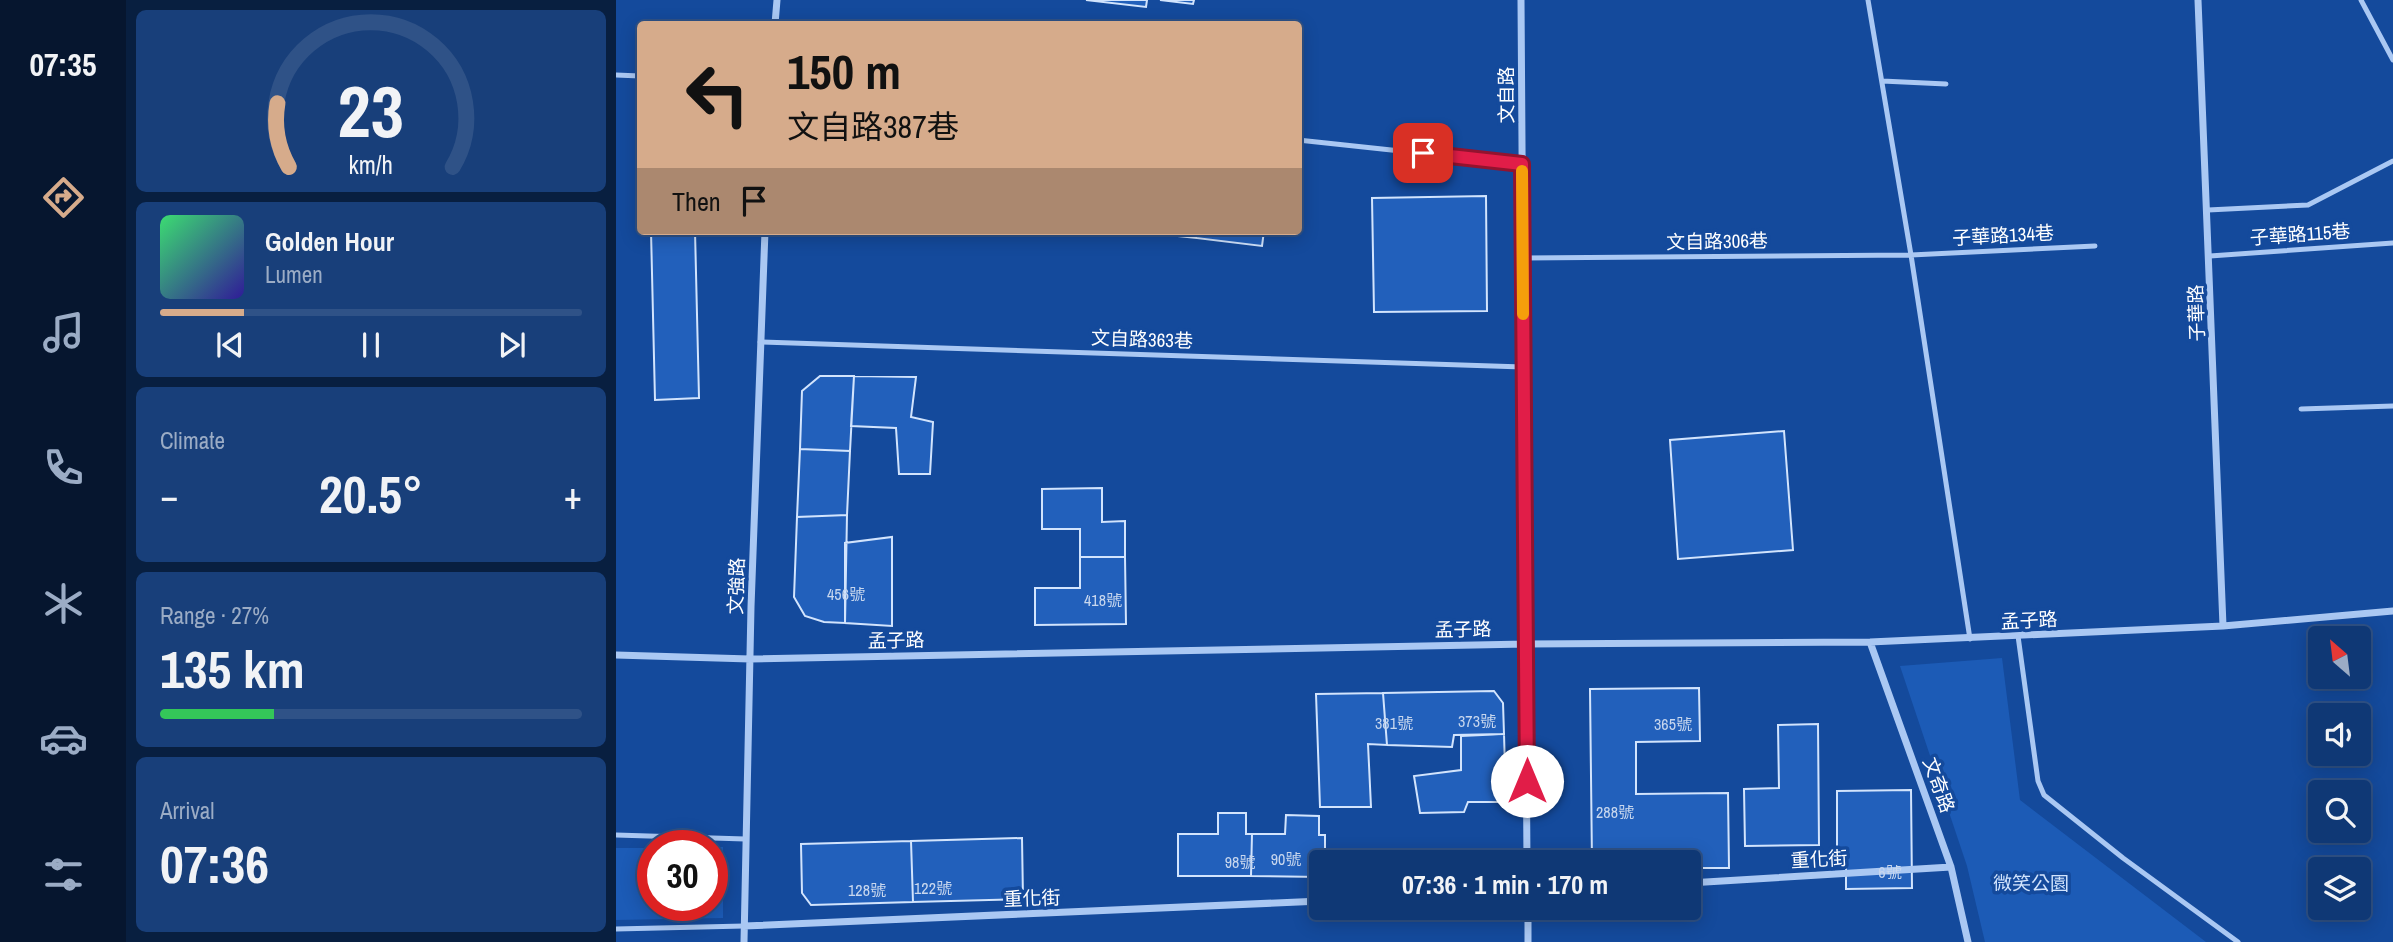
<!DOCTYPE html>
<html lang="en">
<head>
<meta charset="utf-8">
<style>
  body { margin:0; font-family:"Archivo Narrow","Noto Sans TC",sans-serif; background:#183f7a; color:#f1f3f6; height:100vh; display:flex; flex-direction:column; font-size:26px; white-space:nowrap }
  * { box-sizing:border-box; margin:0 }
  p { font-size:23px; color:#9bacc5 }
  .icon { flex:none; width:38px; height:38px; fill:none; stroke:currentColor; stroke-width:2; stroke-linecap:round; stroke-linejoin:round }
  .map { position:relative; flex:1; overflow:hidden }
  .sheet { display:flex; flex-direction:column; gap:10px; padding:10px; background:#081f40; width:490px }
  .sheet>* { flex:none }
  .guide { position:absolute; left:21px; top:21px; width:665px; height:214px; border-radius:7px; box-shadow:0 4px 18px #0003,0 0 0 2px #2f5287; background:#d6ab8b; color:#111; overflow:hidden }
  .needle { width:46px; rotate:332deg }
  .controls { position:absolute; left:1692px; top:626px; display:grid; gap:14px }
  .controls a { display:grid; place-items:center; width:63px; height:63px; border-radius:7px; background:#0f3875; box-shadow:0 4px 18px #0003,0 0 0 2px #2f5287; font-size:35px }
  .speed { position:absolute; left:21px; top:830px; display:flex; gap:14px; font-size:35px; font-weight:700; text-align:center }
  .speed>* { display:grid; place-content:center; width:91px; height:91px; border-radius:50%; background:#0f3875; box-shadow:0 4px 18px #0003,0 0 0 2px #2f5287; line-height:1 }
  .speed .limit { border:10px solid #d22; background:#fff; color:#111 }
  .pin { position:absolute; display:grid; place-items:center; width:60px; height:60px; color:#fff; margin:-30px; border-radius:14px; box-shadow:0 4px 10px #0006 }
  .me { position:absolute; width:77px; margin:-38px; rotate:0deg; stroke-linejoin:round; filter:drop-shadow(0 0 5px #0008) }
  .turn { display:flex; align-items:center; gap:24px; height:147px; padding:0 35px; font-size:32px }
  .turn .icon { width:91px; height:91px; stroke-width:2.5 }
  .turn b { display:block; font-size:49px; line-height:60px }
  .then { display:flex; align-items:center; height:66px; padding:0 35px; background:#0003; gap:14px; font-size:26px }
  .big { font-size:52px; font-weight:700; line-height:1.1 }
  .sheet .card { flex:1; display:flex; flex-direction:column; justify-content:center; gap:10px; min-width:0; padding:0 24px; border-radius:10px; background:#183f7a }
  .sheet .dial { align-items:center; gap:0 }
  .dial svg { height:182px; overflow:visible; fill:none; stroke:#2f5287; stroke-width:7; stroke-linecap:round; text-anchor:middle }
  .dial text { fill:#f1f3f6; stroke:none }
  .song { display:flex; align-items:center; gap:21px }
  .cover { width:84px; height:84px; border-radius:10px; background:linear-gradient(135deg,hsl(140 70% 55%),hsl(250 70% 35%)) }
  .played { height:7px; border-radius:4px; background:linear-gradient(90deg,#d6ab8b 20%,#2f5287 20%) }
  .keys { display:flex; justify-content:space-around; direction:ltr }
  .heat { display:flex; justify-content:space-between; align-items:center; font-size:38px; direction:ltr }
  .charge { height:10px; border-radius:5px; background:linear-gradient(90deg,#34c759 27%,#2f5287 0) }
  .trip { position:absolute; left:693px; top:850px; width:392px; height:70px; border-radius:7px; background:#0f3875; box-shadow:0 4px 18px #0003,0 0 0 2px #2f5287; font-weight:700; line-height:70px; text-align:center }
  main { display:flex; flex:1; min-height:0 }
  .dock { display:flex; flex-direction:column; width:126px; justify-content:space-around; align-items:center; background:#06162f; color:#9bacc5 }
  .dock .icon { width:49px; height:49px }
  .dock .current { color:#d6ab8b }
  .dock b { font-size:32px; color:#f1f3f6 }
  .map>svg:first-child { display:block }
  .green { fill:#1c5bb6 }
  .building { fill:#2260bb; stroke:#d2e4fd; stroke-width:2 }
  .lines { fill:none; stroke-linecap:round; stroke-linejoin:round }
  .lane { stroke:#aac8f3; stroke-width:5 }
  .street { stroke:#aac8f3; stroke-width:7 }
  .route-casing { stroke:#92132f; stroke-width:18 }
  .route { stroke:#e11d48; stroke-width:12 }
  .slow { stroke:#f59e0b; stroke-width:12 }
  .labels { text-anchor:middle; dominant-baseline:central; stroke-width:7; stroke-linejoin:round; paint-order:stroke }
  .number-label { font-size:16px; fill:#c8d7ee }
  .street-label { font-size:19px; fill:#fff; stroke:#144a9c }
  .park-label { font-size:19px; fill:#d2e4fd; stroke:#144a9c }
</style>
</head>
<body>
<main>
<nav class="dock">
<b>07:35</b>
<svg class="icon current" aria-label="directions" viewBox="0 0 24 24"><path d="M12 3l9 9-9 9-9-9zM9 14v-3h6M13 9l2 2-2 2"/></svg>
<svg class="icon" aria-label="music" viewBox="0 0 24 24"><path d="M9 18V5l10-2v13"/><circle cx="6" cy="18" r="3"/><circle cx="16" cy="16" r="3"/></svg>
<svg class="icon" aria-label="phone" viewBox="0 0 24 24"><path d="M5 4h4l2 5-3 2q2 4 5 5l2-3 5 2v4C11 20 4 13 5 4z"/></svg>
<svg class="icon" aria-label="climate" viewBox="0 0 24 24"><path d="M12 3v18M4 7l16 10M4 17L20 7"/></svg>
<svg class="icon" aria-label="car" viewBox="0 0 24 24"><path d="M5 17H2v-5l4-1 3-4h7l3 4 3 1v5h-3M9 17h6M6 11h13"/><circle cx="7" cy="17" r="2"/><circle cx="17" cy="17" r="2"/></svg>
<svg class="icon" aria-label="filters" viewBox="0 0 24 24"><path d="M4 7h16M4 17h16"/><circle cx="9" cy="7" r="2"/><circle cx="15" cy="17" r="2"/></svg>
</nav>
<section class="sheet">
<div class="card dial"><svg viewBox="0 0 100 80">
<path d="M14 69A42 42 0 1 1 86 69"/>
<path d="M14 69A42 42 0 0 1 9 41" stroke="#d6ab8b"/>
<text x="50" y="56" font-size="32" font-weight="700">23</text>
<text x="50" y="72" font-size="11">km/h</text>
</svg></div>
<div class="card">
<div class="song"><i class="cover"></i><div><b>Golden Hour</b><p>Lumen</p></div></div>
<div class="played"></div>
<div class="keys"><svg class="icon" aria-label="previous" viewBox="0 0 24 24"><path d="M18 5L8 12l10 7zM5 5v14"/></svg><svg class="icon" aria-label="pause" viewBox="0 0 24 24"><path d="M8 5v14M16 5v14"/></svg><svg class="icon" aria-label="next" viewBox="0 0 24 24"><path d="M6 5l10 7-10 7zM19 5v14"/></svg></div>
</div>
<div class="card"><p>Climate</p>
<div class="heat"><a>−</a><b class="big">20.5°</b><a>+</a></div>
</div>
<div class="card"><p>Range · 27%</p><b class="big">135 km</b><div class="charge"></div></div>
<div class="card"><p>Arrival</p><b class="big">07:36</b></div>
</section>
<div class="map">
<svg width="1777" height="942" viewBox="0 0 1777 942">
  <rect width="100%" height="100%" fill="#144a9c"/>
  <path class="green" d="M 1386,658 L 1404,800 L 1590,942 L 1369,942 L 1351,866 L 1284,666 Z
    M 96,847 L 107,847 L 107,918 L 0,920 L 0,848 L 37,848 L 37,905 L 96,905 Z"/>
  <path class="building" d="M 470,0 L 531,0 L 530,7 Z
    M 544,0 L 578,0 L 577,4 Z
    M 870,196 L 871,311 L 758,312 L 756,198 Z
    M 35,231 L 79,231 L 83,398 L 39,400 Z
    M 513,231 L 581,231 L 580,238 Z
    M 581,231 L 648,231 L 646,246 L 580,238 Z
    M 204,376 L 238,376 L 234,451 L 184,449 L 186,391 Z
    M 238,376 L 300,377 L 295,417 L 317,422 L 314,474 L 283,474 L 280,428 L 235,426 Z
    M 1168,431 L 1177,550 L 1062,559 L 1054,440 Z
    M 184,449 L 234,451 L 231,515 L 181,517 Z
    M 486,488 L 486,522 L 509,521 L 509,557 L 464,557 L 464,529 L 426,529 L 426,489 Z
    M 231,515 L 229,623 L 208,622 L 189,616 L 178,597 L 181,517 Z
    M 276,537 L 276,626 L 229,623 L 229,543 Z
    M 464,557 L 509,557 L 510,624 L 419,625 L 419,588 L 464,588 Z
    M 1083,688 L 1084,741 L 1020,742 L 1020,794 L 1112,793 L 1113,868 L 1073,868 L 1073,863 L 976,863 L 974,689 Z
    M 878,691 L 887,703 L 888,734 L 838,735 L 836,747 L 771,745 L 767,693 Z
    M 767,693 L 771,745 L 752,744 L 755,807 L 704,807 L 700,694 Z
    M 1202,724 L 1203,845 L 1129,846 L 1128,789 L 1163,788 L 1162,725 Z
    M 888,734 L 890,802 L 852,802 L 848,812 L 804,813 L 798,776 L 845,770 L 845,736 Z
    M 1295,790 L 1296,888 L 1230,889 L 1230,867 L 1221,867 L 1221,791 Z
    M 602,813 L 630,813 L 630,834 L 636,834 L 635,876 L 562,876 L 562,834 L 602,834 Z
    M 670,815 L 703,816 L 703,835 L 709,835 L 709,863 L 705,863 L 705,877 L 635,876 L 636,834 L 669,834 Z
    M 406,838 L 407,899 L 297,902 L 295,841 Z
    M 295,841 L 297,902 L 195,905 L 186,893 L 185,844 Z"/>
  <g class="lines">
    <path class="lane" d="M 1252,0 L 1295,255 L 1354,639
      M 1745,0 L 1777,60
      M 0,75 L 24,76
      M 1266,81 L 1330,84
      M 682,140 L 906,164
      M 1592,210 L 1692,205 L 1777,161
      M 1594,256 L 1777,243
      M 907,258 L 1295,255 L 1479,246
      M 144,342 L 907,367
      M 1685,409 L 1777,406
      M 1402,636 L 1422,781 L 1428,795 L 1507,858 L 1622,942
      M 0,835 L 129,839
      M 0,929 L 128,926"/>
    <path class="street" d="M 905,0 L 911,863
      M 1582,0 L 1607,626
      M 159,24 L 161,0
      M 1254,642 L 1335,867 L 1352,942
      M 0,655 L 134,659 L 910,644 L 1254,642 L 1607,626 L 1777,611
      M 1073,883 L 1335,867
      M 912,908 L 912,942
      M 128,926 L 705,901
      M 128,942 L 135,607 L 149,231"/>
  </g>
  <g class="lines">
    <g class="route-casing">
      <path id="route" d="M 807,153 L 906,164 L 911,781"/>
    </g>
    <use href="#route" class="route"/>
    <path class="slow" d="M 906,171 L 907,314"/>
  </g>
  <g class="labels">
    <g class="number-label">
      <text x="230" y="594">456號</text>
      <text x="487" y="600">418號</text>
      <text x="861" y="721">373號</text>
      <text x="778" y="723">381號</text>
      <text x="1057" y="724">365號</text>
      <text x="999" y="812">288號</text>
      <text x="670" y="859">90號</text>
      <text x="624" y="862">98號</text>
      <text x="1274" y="872">6號</text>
      <text x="317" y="888">122號</text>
      <text x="251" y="890">128號</text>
    </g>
    <g class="street-label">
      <text transform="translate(890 95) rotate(-90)">文自路</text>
      <text transform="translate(1684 234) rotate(-4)">子華路115巷</text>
      <text transform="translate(1387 235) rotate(-3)">子華路134巷</text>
      <text transform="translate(1101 241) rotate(-1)">文自路306巷</text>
      <text transform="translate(1580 313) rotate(-92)">子華路</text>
      <text transform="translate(526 339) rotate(2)">文自路363巷</text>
      <text transform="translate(120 586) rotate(-88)">文強路</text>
      <text transform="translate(1413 620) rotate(-3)">孟子路</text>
      <text transform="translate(847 629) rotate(-1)">孟子路</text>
      <text transform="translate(280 640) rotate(-1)">孟子路</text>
      <text transform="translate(1323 785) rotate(70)">文奇路</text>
      <text transform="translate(1203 859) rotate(-3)">重化街</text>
      <text transform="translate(416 898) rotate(-2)">重化街</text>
    </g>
    <g class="park-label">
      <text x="1415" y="883">微笑公園</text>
    </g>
  </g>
</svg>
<div class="controls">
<a><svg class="needle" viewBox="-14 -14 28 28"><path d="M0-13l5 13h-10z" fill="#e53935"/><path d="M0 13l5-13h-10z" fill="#9bacc5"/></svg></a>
<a><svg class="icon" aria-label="sound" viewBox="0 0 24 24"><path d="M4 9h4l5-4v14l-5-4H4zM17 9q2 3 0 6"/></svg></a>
<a><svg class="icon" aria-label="search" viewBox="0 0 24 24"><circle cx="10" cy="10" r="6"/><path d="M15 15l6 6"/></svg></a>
<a><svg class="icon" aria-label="layers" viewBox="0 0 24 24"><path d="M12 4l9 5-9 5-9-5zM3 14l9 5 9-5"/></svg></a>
</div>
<div class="speed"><div class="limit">30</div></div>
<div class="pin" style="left:807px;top:153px;background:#d93025"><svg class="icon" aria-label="arrive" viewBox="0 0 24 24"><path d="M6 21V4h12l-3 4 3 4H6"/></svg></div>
<svg class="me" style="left:911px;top:781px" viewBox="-20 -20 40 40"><circle r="19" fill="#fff"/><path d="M0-13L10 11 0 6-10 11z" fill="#e11d48"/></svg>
<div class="trip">07:36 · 1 min · 170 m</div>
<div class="guide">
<div class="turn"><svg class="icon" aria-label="left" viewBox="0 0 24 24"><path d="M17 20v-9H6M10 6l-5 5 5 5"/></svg><div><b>150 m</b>文自路387巷</div></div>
<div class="then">Then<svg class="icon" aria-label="arrive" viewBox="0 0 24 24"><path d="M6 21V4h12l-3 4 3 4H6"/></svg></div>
</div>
</div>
</main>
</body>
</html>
